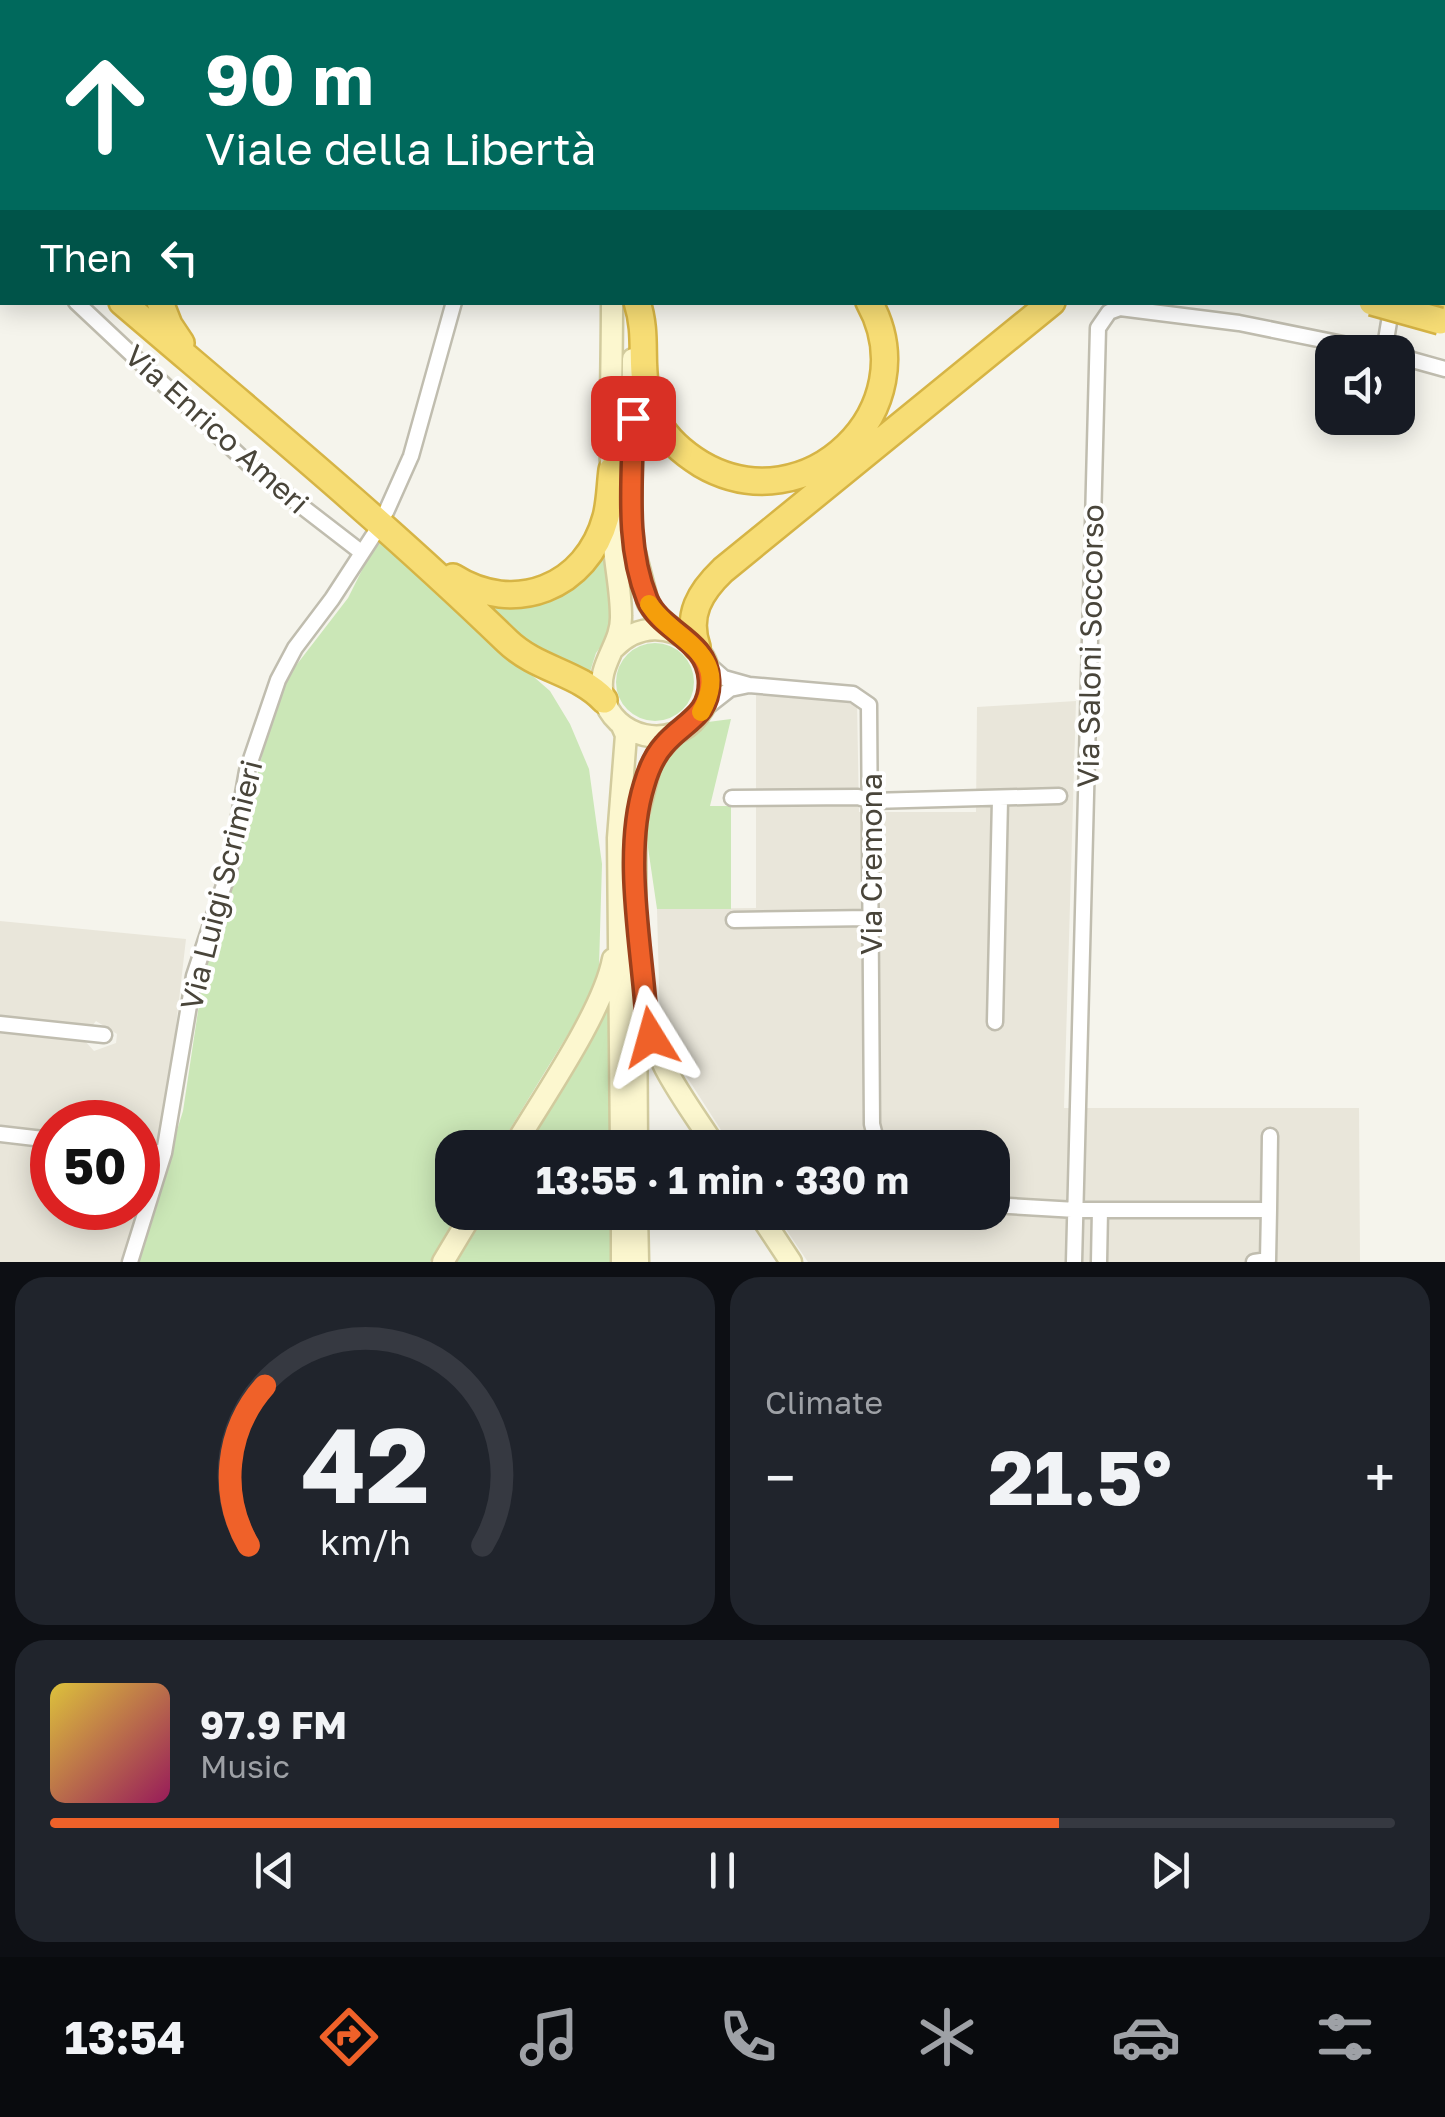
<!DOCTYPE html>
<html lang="en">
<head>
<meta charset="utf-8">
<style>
  body { margin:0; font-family:"Golos Text",sans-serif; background:#20242c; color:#f1f3f6; height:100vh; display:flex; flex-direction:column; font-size:38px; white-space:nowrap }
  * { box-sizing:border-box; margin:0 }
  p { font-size:32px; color:#9ea1a6 }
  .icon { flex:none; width:55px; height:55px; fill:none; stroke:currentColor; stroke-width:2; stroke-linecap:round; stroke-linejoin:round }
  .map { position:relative; height:1262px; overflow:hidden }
  .side { display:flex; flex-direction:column; gap:15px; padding:15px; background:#0d0f14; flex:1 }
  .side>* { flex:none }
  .banner { position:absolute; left:0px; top:0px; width:1445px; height:305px; box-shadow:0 5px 25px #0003; background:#00695c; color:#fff; overflow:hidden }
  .buttons { position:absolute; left:1315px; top:335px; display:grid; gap:20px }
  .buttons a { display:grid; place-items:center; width:100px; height:100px; border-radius:20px; background:#171b24; box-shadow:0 5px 25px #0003; font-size:50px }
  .speed { position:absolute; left:30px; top:1100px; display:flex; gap:20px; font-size:50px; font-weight:700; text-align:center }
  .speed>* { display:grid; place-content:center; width:130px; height:130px; border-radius:50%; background:#171b24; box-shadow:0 5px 25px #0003; line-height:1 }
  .speed .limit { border:15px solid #d22; background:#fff; color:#111 }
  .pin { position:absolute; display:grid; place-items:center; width:85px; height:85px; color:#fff; margin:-42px; border-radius:20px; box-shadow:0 5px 15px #0006 }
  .me { position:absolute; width:110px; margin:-55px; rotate:352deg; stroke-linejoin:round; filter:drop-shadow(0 0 8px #0008) }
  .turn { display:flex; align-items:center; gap:35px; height:210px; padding:0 40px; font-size:45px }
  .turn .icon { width:130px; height:130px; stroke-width:2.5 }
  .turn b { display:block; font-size:70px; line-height:85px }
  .then { display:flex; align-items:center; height:95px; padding:0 40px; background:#0003; gap:20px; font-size:38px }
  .big { font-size:75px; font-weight:700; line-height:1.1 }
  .side .tile { flex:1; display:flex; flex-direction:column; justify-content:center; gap:15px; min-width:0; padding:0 35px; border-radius:30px; background:#20242c }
  .side .dial { align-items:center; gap:0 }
  .dial svg { height:260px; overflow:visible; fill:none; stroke:#363941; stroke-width:7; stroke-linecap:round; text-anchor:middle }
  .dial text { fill:#f1f3f6; stroke:none }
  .song { display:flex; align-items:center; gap:30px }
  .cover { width:120px; height:120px; border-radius:15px; background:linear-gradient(135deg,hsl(50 70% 55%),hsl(330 70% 35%)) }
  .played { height:10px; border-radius:5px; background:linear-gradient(90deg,#ef6129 75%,#363941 75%) }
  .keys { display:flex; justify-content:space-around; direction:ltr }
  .heat { display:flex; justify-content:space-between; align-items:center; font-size:55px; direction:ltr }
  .side .tiles { flex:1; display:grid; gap:15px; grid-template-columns:1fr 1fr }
  .tile:last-child { grid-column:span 2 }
  .trip { position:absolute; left:435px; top:1130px; width:575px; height:100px; border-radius:30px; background:#171b24; box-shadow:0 5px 25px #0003; font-weight:700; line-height:100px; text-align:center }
  .tabs { display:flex; height:160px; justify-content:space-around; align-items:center; background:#090b0e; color:#9ea1a6 }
  .tabs .icon { width:70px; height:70px }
  .tabs .active { color:#ef6129 }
  .tabs b { font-size:45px; color:#f1f3f6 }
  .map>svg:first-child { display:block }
  .residential { fill:#e9e6da }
  .green { fill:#cbe7b7 }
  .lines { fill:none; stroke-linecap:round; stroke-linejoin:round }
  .street-casing { stroke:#c0bdaf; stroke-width:19 }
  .secondary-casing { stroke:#d2cb9e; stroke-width:25 }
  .highway-casing { stroke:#d6b445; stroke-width:30 }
  .street { stroke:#fff; stroke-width:14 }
  .secondary { stroke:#fcf7cf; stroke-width:20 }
  .highway { stroke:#f7dd75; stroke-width:25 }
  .highway-bridge-casing { stroke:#d6b445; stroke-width:30; stroke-linecap:butt }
  .highway-bridge { stroke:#f7dd75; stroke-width:25 }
  .route-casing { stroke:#9b3f1b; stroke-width:25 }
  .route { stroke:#ef6129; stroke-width:18 }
  .slow { stroke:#f59e0b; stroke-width:18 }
  .labels { text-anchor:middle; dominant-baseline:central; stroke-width:8; stroke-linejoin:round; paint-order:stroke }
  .street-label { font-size:30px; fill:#49453a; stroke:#fff }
</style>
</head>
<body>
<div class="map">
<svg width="1445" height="1262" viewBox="0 0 1445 1262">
  <rect width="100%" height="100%" fill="#f5f4ec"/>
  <path class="residential" d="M 756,694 L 857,701 L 859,812 L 976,812 L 977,707 L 1076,701 L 1064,1108 L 1359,1108 L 1360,1262 L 808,1262 L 775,1213 L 992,1212 L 992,1148 L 732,1147 L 681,1068 L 660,1024 L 657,909 L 756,908 Z
    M 0,921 L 186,939 L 167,1104 L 156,1147 L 138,1145 L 138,1122 L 52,1122 L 52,1136 L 0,1130 L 0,1033 L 85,1041 L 94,1051 L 116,1043 L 117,1034 L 96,1021 L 92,1026 L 0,1016 Z
    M 0,1138 L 52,1144 L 52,1208 L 138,1208 L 138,1153 L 155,1155 L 121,1262 L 0,1262 Z"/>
  <path class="green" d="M 1315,0 L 1445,0 L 1445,243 L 1442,2 L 1312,2 Z
    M 607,534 L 615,627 L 596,653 L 588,678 L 557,666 L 473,599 L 514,604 Z
    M 377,540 L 550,691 L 570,724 L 589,769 L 602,864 L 599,966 L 592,995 L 499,1147 L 452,1148 L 452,1212 L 459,1213 L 430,1262 L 136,1262 L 183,1111 L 206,958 L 241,846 L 272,712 L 291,672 L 348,598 Z
    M616 682a39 39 0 1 1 78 0a39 39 0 1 1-78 0Z
    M 731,719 L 710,806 L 731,806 L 731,909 L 657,909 L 646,834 L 665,753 L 708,722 Z
    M 609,988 L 609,1147 L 520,1148 Z
    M 482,1213 L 610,1213 L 610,1262 L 452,1262 Z"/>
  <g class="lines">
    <g class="street-casing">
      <path id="street" d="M 443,0 L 445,2
        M 1104,0 L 1105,2
        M 0,233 L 2,235
        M 1442,265 L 1445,266
        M 76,302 L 256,471 L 361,552
        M 1384,352 L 1392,304
        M 1398,356 L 1445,369
        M 386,512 L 411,456 L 454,302
        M 707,663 L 724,678 L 749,685 L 730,689 L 707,707
        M 749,685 L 853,694 L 869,705 L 872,1124 L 878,1148
        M 732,798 L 858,797 L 871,801 L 1059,796
        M 734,920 L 871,918
        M 995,1022 L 1000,800
        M 0,1024 L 104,1035
        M 0,1134 L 52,1140
        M 138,1150 L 164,1153
        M 992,1205 L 1076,1210 L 1269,1210 L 1268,1260 L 1254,1262
        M 1269,1210 L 1270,1136
        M 130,1262 L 164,1153 L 194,976 L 230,867 L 247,771 L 278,680 L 295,648 L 332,599 L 375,533
        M 1074,1262 L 1098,328 L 1109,312 L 1120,308 L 1239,323 L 1382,352
        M 1099,1262 L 1100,1210"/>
    </g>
    <g class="secondary-casing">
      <path id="secondary" d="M 468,0 L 471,2
        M 611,0 L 611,2
        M 630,0 L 630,2
        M 612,302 C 612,384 608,466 614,547 C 616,570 621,593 621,616 C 622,645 596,665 603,695 C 613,739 672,751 698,716 C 740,661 664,597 614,648
        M 633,359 L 631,522 L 634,549 L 648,603 L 657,616 L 676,631
        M 645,1008 C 652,1061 688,1104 716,1148
        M 513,1148 C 542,1099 603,1012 613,959
        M 621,1148 L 618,838 L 626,735 L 622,726
        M 637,1148 L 635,826 L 650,767 L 660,750 L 676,733
        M 622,1212 L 622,1262
        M 637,1212 L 638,1262
        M 758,1212 L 791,1262
        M 443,1262 L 473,1212"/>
    </g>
    <g class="highway-casing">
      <path id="highway" d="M 862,0 L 865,2
        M 137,2 L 137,0
        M 662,2 L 664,0
        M 0,128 L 2,128
        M 0,147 L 2,147
        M 0,203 L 2,204
        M 122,302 C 253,414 384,522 507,641 C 537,670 578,672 604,700
        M 160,302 L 169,325 L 181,343
        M 637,302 C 651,345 633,375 658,422 C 667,439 685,454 701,464 C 807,526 928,408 869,302
        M 1441,302 L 1445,304
        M 453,577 C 514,616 587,588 606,517 C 610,502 610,485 612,470
        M 697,647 C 686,615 700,592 723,570 L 1052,302"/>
    </g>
    <use href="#street" class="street"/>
    <use href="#secondary" class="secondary"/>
    <use href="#highway" class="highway"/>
    <g class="highway-bridge-casing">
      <path id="highway-bridge" d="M 1372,302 L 1440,321"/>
    </g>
    <use href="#highway-bridge" class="highway-bridge"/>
  </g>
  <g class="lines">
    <g class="route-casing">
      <path id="route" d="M 633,418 C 633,477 624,542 647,599 C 661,633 707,638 709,680 C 711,716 683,722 664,745 C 654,756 648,771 644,785 C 623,853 641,942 646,1012 L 651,1037"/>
    </g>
    <use href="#route" class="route"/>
    <path class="slow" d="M 649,604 C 674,642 734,653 701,712"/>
  </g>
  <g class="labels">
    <g class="street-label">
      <text transform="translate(217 429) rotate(42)">Via Enrico Ameri</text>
      <text transform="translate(1090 646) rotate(-89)">Via Saloni Soccorso</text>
      <text transform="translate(871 864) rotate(-90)">Via Cremona</text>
      <text transform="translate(221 885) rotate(-76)">Via Luigi Scrimieri</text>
    </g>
  </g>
</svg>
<div class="buttons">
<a><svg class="icon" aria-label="sound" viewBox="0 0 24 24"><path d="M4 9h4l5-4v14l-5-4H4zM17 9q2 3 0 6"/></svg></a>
</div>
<div class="speed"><div class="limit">50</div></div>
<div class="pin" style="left:633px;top:418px;background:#d93025"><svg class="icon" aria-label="arrive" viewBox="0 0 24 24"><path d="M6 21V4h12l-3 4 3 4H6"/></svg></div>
<svg class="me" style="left:651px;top:1037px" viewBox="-20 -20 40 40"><path d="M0-17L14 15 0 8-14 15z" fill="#ef6129" stroke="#fff" stroke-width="4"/></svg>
<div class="trip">13:55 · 1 min · 330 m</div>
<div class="banner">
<div class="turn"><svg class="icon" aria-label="ahead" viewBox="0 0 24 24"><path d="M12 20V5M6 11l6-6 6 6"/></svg><div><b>90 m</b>Viale della Libertà</div></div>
<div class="then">Then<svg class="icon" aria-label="left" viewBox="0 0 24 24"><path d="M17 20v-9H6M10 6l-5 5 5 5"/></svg></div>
</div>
</div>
<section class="side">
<div class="tiles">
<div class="tile dial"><svg viewBox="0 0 100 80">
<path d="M14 69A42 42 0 1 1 86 69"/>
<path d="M14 69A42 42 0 0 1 19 20" stroke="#ef6129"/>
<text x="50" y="56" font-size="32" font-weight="700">42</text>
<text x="50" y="72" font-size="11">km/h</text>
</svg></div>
<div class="tile"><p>Climate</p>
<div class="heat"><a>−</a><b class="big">21.5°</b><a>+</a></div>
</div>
<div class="tile">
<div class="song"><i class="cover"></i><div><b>97.9 FM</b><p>Music</p></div></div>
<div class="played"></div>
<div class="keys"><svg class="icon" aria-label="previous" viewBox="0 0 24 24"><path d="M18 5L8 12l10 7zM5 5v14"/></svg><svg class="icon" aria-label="pause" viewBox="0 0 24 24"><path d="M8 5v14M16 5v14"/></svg><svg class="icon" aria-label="next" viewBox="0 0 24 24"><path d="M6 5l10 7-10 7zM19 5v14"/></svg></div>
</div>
</div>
</section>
<nav class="tabs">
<b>13:54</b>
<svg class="icon active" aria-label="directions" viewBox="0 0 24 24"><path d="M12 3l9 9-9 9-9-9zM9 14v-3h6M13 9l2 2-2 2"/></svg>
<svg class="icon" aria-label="music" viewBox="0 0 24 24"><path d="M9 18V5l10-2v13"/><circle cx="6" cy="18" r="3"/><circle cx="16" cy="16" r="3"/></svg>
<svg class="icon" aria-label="phone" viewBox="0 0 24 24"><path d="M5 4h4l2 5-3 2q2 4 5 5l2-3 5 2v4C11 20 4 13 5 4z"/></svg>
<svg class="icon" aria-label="climate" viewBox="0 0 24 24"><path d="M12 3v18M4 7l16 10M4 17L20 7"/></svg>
<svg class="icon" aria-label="car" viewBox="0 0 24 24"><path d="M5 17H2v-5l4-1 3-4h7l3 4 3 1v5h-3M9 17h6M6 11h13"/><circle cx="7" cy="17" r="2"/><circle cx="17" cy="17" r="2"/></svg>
<svg class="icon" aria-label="filters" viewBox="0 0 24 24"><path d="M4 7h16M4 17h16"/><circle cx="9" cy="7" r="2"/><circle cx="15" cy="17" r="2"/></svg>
</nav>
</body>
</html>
